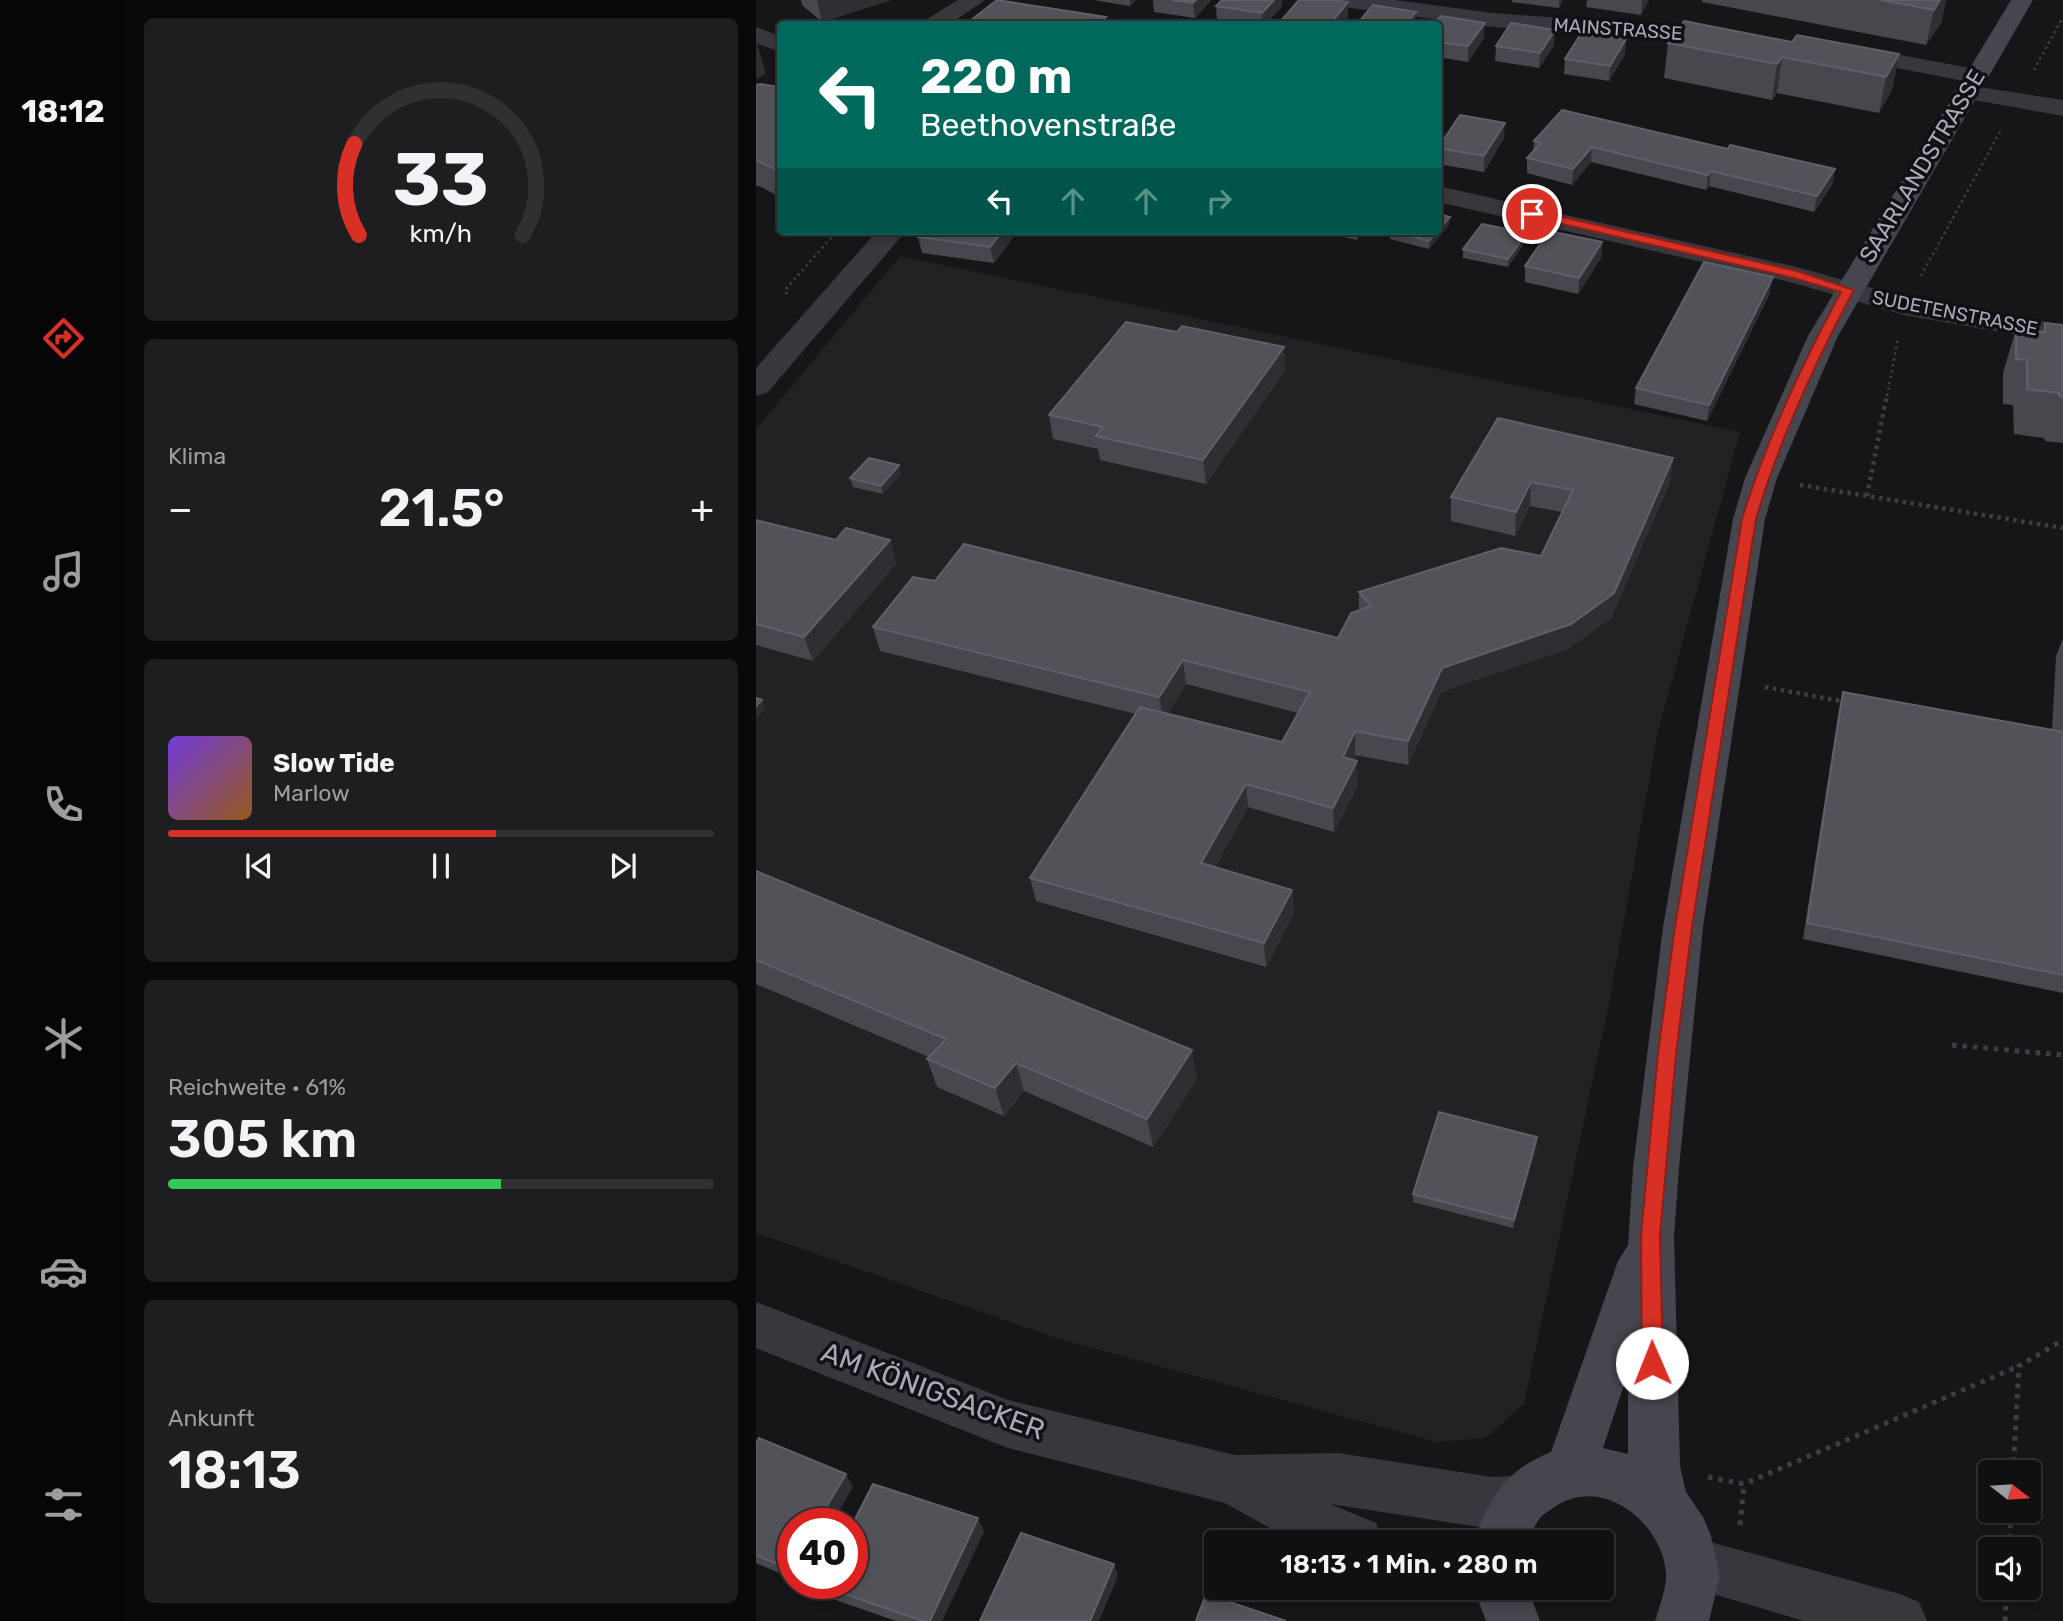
<!DOCTYPE html>
<html lang="de">
<head>
<meta charset="utf-8">
<style>
  body { margin:0; font-family:Rubik,sans-serif; background:#1e1e20; color:#f1f3f6; height:100vh; display:flex; flex-direction:column; font-size:26px; white-space:nowrap }
  * { box-sizing:border-box; margin:0 }
  p { font-size:23px; color:#9c9d9f }
  .icon { flex:none; width:38px; height:38px; fill:none; stroke:currentColor; stroke-width:2; stroke-linecap:round; stroke-linejoin:round }
  .map { position:relative; flex:1; overflow:hidden }
  .side { display:flex; flex-direction:column; gap:18px; padding:18px; background:#09090a; width:630px }
  .side>* { flex:none }
  .hud { position:absolute; left:21px; top:21px; width:665px; height:214px; border-radius:7px; box-shadow:0 4px 10px #0003,0 0 0 2px #303032; background:#00695c; color:#fff; overflow:hidden }
  .needle { width:46px; rotate:107deg }
  .fabs { position:absolute; left:1222px; top:1460px; display:grid; gap:14px }
  .fabs a { display:grid; place-items:center; width:63px; height:63px; border-radius:7px; background:#101012; box-shadow:0 4px 10px #0003,0 0 0 2px #303032; font-size:35px }
  .speed { position:absolute; left:21px; top:1508px; display:flex; gap:14px; font-size:35px; font-weight:700; text-align:center }
  .speed>* { display:grid; place-content:center; width:91px; height:91px; border-radius:50%; background:#101012; box-shadow:0 4px 10px #0003,0 0 0 2px #303032; line-height:1 }
  .speed .limit { border:10px solid #d22; background:#fff; color:#111 }
  .pin { position:absolute; display:grid; place-items:center; width:60px; height:60px; color:#fff; margin:-30px; border:4px solid #fff; border-radius:50%; box-shadow:0 2px 7px #0007 }
  .me { position:absolute; width:77px; margin:-38px; rotate:359deg; stroke-linejoin:round; filter:drop-shadow(0 0 5px #0008) }
  .turn { display:flex; align-items:center; gap:24px; height:147px; padding:0 28px; font-size:32px }
  .turn .icon { width:91px; height:91px; stroke-width:2.5 }
  .turn b { display:block; font-size:49px; line-height:60px }
  .lanes { display:flex; align-items:center; height:66px; padding:0 28px; background:#0003; justify-content:center; gap:35px; direction:ltr }
  .lanes .off { opacity:.35 }
  .big { font-size:52px; font-weight:600; line-height:1.1 }
  .side .tile { flex:1; display:flex; flex-direction:column; justify-content:center; gap:10px; min-width:0; padding:0 24px; border-radius:10px; background:#1e1e20 }
  .side .dial { align-items:center; gap:0 }
  .dial svg { height:182px; overflow:visible; fill:none; stroke:#303032; stroke-width:7; stroke-linecap:round; text-anchor:middle }
  .dial text { fill:#f1f3f6; stroke:none }
  .song { display:flex; align-items:center; gap:21px }
  .cover { width:84px; height:84px; border-radius:10px; background:linear-gradient(135deg,hsl(260 70% 55%),hsl(30 70% 35%)) }
  .played { height:7px; border-radius:4px; background:linear-gradient(90deg,#d93025 60%,#303032 60%) }
  .keys { display:flex; justify-content:space-around; direction:ltr }
  .heat { display:flex; justify-content:space-between; align-items:center; font-size:38px; direction:ltr }
  .charge { height:10px; border-radius:5px; background:linear-gradient(90deg,#34c759 61%,#303032 0) }
  .trip { position:absolute; left:448px; top:1530px; width:410px; height:70px; border-radius:7px; background:#101012; box-shadow:0 4px 10px #0003,0 0 0 2px #303032; font-weight:600; line-height:70px; text-align:center }
  main { display:flex; flex:1; min-height:0 }
  .dock { display:flex; flex-direction:column; width:126px; justify-content:space-around; align-items:center; background:#060607; color:#9c9d9f }
  .dock .icon { width:49px; height:49px }
  .dock .selected { color:#d93025 }
  .dock b { font-size:32px; color:#f1f3f6 }
  .map>svg:first-child { display:block }
  .built { fill:#222225 }
  .lines { fill:none; stroke-linecap:round; stroke-linejoin:round }
  .path-far2 { stroke:#3d3e45; stroke-width:2.5; stroke-dasharray:2.5 3.5; stroke-linecap:butt }
  .path-far1 { stroke:#3d3e45; stroke-width:4.5; stroke-dasharray:3.5 4.5; stroke-linecap:butt }
  .path { stroke:#3d3e45; stroke-width:5; stroke-dasharray:4.5 6; stroke-linecap:butt }
  .street { fill:#37373e; fill-rule:evenodd }
  .secondary { fill:#45464e; fill-rule:evenodd }
  .wall { fill:#47474d; fill-rule:evenodd }
  .shaded-wall { fill:#2f2f33 }
  .building { fill:#525259; stroke:#5f6068; stroke-width:2 }
  .route { fill:#d93025; stroke:#8d1f18; stroke-width:2 }
  .labels { text-anchor:middle; dominant-baseline:central; stroke-width:7; stroke-linejoin:round; paint-order:stroke }
  .far-street-label { font-size:19px; fill:#a7abb9; stroke:#111113 }
  .street-label { font-size:23px; fill:#a7abb9; stroke:#111113 }
  .near-street-label { font-size:28px; fill:#a7abb9; stroke:#111113 }
</style>
</head>
<body>
<main>
<nav class="dock">
<b>18:12</b>
<svg class="icon selected" aria-label="directions" viewBox="0 0 24 24"><path d="M12 3l9 9-9 9-9-9zM9 14v-3h6M13 9l2 2-2 2"/></svg>
<svg class="icon" aria-label="music" viewBox="0 0 24 24"><path d="M9 18V5l10-2v13"/><circle cx="6" cy="18" r="3"/><circle cx="16" cy="16" r="3"/></svg>
<svg class="icon" aria-label="phone" viewBox="0 0 24 24"><path d="M5 4h4l2 5-3 2q2 4 5 5l2-3 5 2v4C11 20 4 13 5 4z"/></svg>
<svg class="icon" aria-label="climate" viewBox="0 0 24 24"><path d="M12 3v18M4 7l16 10M4 17L20 7"/></svg>
<svg class="icon" aria-label="car" viewBox="0 0 24 24"><path d="M5 17H2v-5l4-1 3-4h7l3 4 3 1v5h-3M9 17h6M6 11h13"/><circle cx="7" cy="17" r="2"/><circle cx="17" cy="17" r="2"/></svg>
<svg class="icon" aria-label="filters" viewBox="0 0 24 24"><path d="M4 7h16M4 17h16"/><circle cx="9" cy="7" r="2"/><circle cx="15" cy="17" r="2"/></svg>
</nav>
<section class="side">
<div class="tile dial"><svg viewBox="0 0 100 80">
<path d="M14 69A42 42 0 1 1 86 69"/>
<path d="M14 69A42 42 0 0 1 12 29" stroke="#d93025"/>
<text x="50" y="56" font-size="32" font-weight="700">33</text>
<text x="50" y="72" font-size="11">km/h</text>
</svg></div>
<div class="tile"><p>Klima</p>
<div class="heat"><a>−</a><b class="big">21.5°</b><a>+</a></div>
</div>
<div class="tile">
<div class="song"><i class="cover"></i><div><b>Slow Tide</b><p>Marlow</p></div></div>
<div class="played"></div>
<div class="keys"><svg class="icon" aria-label="previous" viewBox="0 0 24 24"><path d="M18 5L8 12l10 7zM5 5v14"/></svg><svg class="icon" aria-label="pause" viewBox="0 0 24 24"><path d="M8 5v14M16 5v14"/></svg><svg class="icon" aria-label="next" viewBox="0 0 24 24"><path d="M6 5l10 7-10 7zM19 5v14"/></svg></div>
</div>
<div class="tile"><p>Reichweite · 61%</p><b class="big">305 km</b><div class="charge"></div></div>
<div class="tile"><p>Ankunft</p><b class="big">18:13</b></div>
</section>
<div class="map">
<svg width="1307" height="1621" viewBox="0 0 1307 1621">
  <rect width="100%" height="100%" fill="#161618"/>
  <path class="built" d="M 144,256 L 984,432 L 902,732 L 852,1008 L 768,1404 L 729,1438 L 681,1442 L 300,1338 L 0,1233 L 0,429 Z"/>
  <g class="lines">
    <path class="path-far2" d="M 1278,70 L 1307,17
      M 1165,276 L 1245,130
      M 31,294 L 29,290 L 81,231
      M 1131,396 L 1142,339"/>
    <path class="path-far1" d="M 1044,485 L 1307,528
      M 1111,496 L 1131,394
      M 1009,687 L 1089,702"/>
    <path class="path" d="M 1196,1045 L 1307,1055
      M 1257,1472 L 1263,1366 L 1307,1340
      M 952,1477 L 988,1484 L 1263,1366
      M 984,1525 L 988,1484
      M 1253,1549 L 1255,1510
      M 1249,1621 L 1251,1587"/>
    <path class="street" d="M 202,0 L 229,0 L 194,24 L 168,24 L 171,19 Z
      M 576,0 L 639,0 L 737,13 L 972,30 L 980,32 L 984,37 L 980,42 L 972,44 L 737,27 L 587,7 L 579,5 Z
      M 0,27 L 24,36 L 24,52 L 0,43 Z
      M 1091,45 L 1219,69 L 1228,71 L 1231,76 L 1228,81 L 1219,83 L 1083,57 L 1079,52 L 1083,47 Z
      M 1210,85 L 1307,100 L 1307,116 L 1201,97 L 1198,92 L 1201,87 Z
      M 682,186 L 1041,267 L 1152,298 L 1307,325 L 1307,343 L 1148,315 L 1034,282 L 682,202 Z
      M 121,231 L 150,231 L 11,393 L 0,396 L 0,368 Z
      M 0,1302 L 252,1400 L 479,1455 L 582,1453 L 736,1477 L 762,1476 L 780,1484 L 788,1502 L 780,1520 L 762,1528 L 736,1529 L 574,1504 L 620,1523 L 627,1542 L 539,1542 L 469,1503 L 252,1448 L 0,1348 Z
      M 936,1537 L 1144,1594 L 1163,1602 L 1171,1621 L 1048,1621 L 917,1582 L 910,1563 L 917,1544 Z"/>
    <path class="secondary" d="M 1255,0 L 1277,0 L 1082,336 L 1021,478 L 1009,519 L 947,927 L 923,1168 L 918,1236 L 924,1466 L 930,1492 L 947,1517 L 955,1536 L 964,1576 L 953,1621 L 899,1621 C 903,1607 911,1588 910,1573 C 906,1522 845,1473 797,1508 C 793,1511 787,1514 784,1518 C 779,1524 776,1534 772,1542 L 717,1542 C 735,1497 748,1471 795,1452 L 862,1261 L 872,1245 L 877,1168 L 907,927 L 977,519 L 989,478 L 1052,336 ZM 872,1373 L 872,1454 L 847,1448 Z
      M 717,1587 L 771,1587 L 784,1621 L 730,1621 Z"/>
  </g>
  <path class="wall" d="M 45,0 L 135,0 L 66,22 L 46,5 Z
    M 337,0 L 380,0 L 374,6 Z
    M 397,0 L 455,0 L 439,18 L 398,12 Z
    M 466,0 L 526,0 L 526,6 L 510,24 L 483,24 L 461,21 L 460,6 Z
    M 756,0 L 807,0 L 803,8 L 756,2 Z
    M 831,0 L 893,0 L 885,15 L 830,7 Z
    M 946,0 L 1190,0 L 1185,23 L 1170,45 L 946,2 Z
    M 682,24 L 728,38 L 712,62 L 682,57 Z
    M 870,39 L 869,54 L 853,81 L 808,74 L 809,59 Z
    M 912,43 L 1143,54 L 1136,90 L 1123,113 L 1021,93 L 1016,100 L 908,78 Z
    M 798,45 L 783,68 L 739,61 L 740,46 Z
    M 0,85 L 24,87 L 24,197 L 3,186 L 0,186 Z
    M 748,138 L 728,172 L 682,164 L 682,147 Z
    M 778,141 L 972,149 L 1079,169 L 1076,185 L 1058,212 L 953,186 L 950,190 L 835,162 L 816,185 L 771,173 L 771,158 L 777,152 Z
    M 693,225 L 673,249 L 634,239 L 634,231 Z
    M 558,231 L 608,231 L 601,240 Z
    M 771,233 L 770,241 L 752,267 L 707,258 L 707,249 Z
    M 259,235 L 238,263 L 166,253 L 162,237 Z
    M 846,242 L 845,258 L 822,294 L 769,282 L 769,266 Z
    M 1014,293 L 951,421 L 878,404 L 880,388 Z
    M 1289,323 L 1307,325 L 1307,443 L 1289,441 L 1288,438 L 1258,434 L 1257,405 L 1247,404 L 1247,373 L 1260,329 L 1286,332 Z
    M 529,370 L 450,484 L 344,460 L 342,449 L 297,439 L 293,415 Z
    M 742,418 L 917,458 L 914,482 L 855,618 L 813,648 L 685,692 L 652,765 L 599,755 L 597,760 L 602,785 L 578,832 L 492,807 L 459,867 L 536,890 L 538,913 L 510,967 L 280,901 L 274,878 L 380,714 L 124,651 L 117,627 L 582,638 L 603,611 L 603,592 L 785,556 L 806,512 L 774,506 L 759,536 L 695,521 L 695,497 ZM 430,684 L 542,713 L 526,742 L 411,714 Z
    M 145,474 L 127,494 L 97,487 L 94,478 Z
    M 0,520 L 80,540 L 134,540 L 140,564 L 57,661 L 0,645 Z
    M 1307,638 L 1307,993 L 1047,939 L 1083,709 L 1087,692 L 1296,729 L 1300,656 Z
    M 0,871 L 441,1079 L 397,1147 L 268,1091 L 248,1116 L 181,1087 L 171,1059 L 173,1057 L 0,984 Z
    M 781,1137 L 781,1145 L 757,1228 L 657,1202 L 657,1194 Z
    M 0,1443 L 97,1487 L 37,1524 L 37,1579 L 0,1563 Z
    M 228,1531 L 186,1621 L 140,1621 L 74,1598 L 65,1586 Z"/>
  <path class="shaded-wall" d="M 61,0 L 135,0 L 66,22 Z
    M 374,0 L 380,0 L 374,6 Z
    M 440,0 L 455,0 L 439,18 L 437,3 Z
    M 518,0 L 526,0 L 526,6 L 510,24 L 507,24 L 506,13 Z
    M 803,0 L 807,0 L 803,8 Z
    M 886,0 L 893,0 L 885,15 Z
    M 1184,0 L 1190,0 L 1185,23 L 1170,45 L 1178,10 Z
    M 592,2 L 592,17 L 586,24 L 574,24 Z
    M 660,12 L 660,24 L 650,24 Z
    M 729,23 L 728,38 L 712,62 L 712,46 Z
    M 799,30 L 798,45 L 783,68 L 784,53 Z
    M 0,39 L 10,74 L 0,79 Z
    M 870,39 L 869,54 L 853,81 L 854,66 Z
    M 1143,54 L 1136,90 L 1123,113 L 1130,77 Z
    M 1026,57 L 1021,93 L 1016,100 L 1021,64 Z
    M 749,123 L 748,138 L 728,172 L 728,156 Z
    M 836,147 L 835,162 L 816,185 L 817,169 Z
    M 1079,169 L 1076,185 L 1058,212 L 1061,196 Z
    M 955,171 L 953,186 L 950,190 L 952,175 Z
    M 694,217 L 693,225 L 673,249 L 673,241 L 681,231 L 682,231 L 682,230 Z
    M 247,231 L 258,231 L 259,235 L 238,263 L 234,247 Z
    M 601,231 L 608,231 L 601,240 Z
    M 771,233 L 770,241 L 752,267 L 752,259 Z
    M 846,242 L 845,258 L 822,294 L 823,278 Z
    M 1017,277 L 1014,293 L 951,421 L 953,405 Z
    M 528,347 L 529,370 L 450,484 L 447,460 Z
    M 917,458 L 914,482 L 855,618 L 813,648 L 685,692 L 652,765 L 652,741 L 686,668 Z
    M 143,465 L 145,474 L 127,494 L 125,486 Z
    M 775,482 L 774,506 L 759,536 L 760,512 Z
    M 134,540 L 140,564 L 57,661 L 48,637 Z
    M 427,660 L 430,684 L 407,721 L 403,697 Z
    M 6,700 L 9,709 L 0,718 L 0,706 Z
    M 599,731 L 599,755 L 588,781 L 587,757 Z
    M 601,761 L 602,785 L 578,832 L 577,808 Z
    M 490,784 L 492,807 L 448,886 L 445,863 Z
    M 536,890 L 538,913 L 510,967 L 508,943 Z
    M 436,1050 L 441,1079 L 397,1147 L 391,1119 Z
    M 260,1063 L 268,1091 L 248,1116 L 239,1088 Z
    M 781,1137 L 781,1145 L 757,1228 L 758,1220 Z
    M 90,1474 L 97,1487 L 75,1524 L 60,1524 Z
    M 222,1518 L 228,1531 L 186,1621 L 174,1621 Z
    M 37,1563 L 37,1574 L 33,1569 Z
    M 358,1564 L 362,1576 L 343,1621 L 334,1621 Z"/>
  <path class="building" d="M 241,0 L 350,17 L 344,23 L 354,24 L 210,24 Z
    M 416,0 L 440,0 L 437,3 Z
    M 466,0 L 518,0 L 506,13 L 460,6 Z
    M 543,0 L 576,0 L 592,2 L 574,24 L 534,24 L 523,23 Z
    M 1125,0 L 1184,0 L 1178,10 Z
    M 617,5 L 660,12 L 650,24 L 601,24 Z
    M 685,16 L 729,23 L 712,46 L 682,42 L 682,24 L 678,24 Z
    M 928,21 L 1036,42 L 1041,35 L 1143,54 L 1130,77 L 1026,57 L 1021,64 L 912,43 Z
    M 755,23 L 799,30 L 784,53 L 740,46 Z
    M 826,32 L 870,39 L 854,66 L 809,59 Z
    M 4,84 L 24,87 L 24,172 L 0,160 L 0,85 Z
    M 806,110 L 972,149 L 974,145 L 1079,169 L 1061,196 L 955,171 L 952,175 L 836,147 L 817,169 L 771,158 L 785,143 L 778,141 Z
    M 704,115 L 749,123 L 728,156 L 682,148 Z
    M 682,214 L 694,217 L 682,230 Z
    M 726,224 L 771,233 L 752,259 L 707,249 Z
    M 167,231 L 247,231 L 234,247 L 162,237 Z
    M 636,231 L 681,231 L 673,241 Z
    M 793,231 L 846,242 L 823,278 L 769,266 Z
    M 948,262 L 1017,277 L 953,405 L 880,388 Z
    M 370,322 L 421,332 L 426,326 L 528,347 L 447,460 L 340,436 L 347,427 L 293,415 Z
    M 1289,323 L 1307,325 L 1307,397 L 1303,396 L 1303,393 L 1271,389 L 1271,360 L 1260,359 L 1260,329 L 1289,332 Z
    M 742,418 L 917,458 L 858,593 L 815,624 L 686,668 L 652,741 L 599,731 L 587,757 L 601,761 L 577,808 L 490,784 L 445,863 L 536,890 L 508,943 L 274,878 L 384,707 L 526,742 L 554,692 L 427,660 L 403,697 L 117,627 L 157,577 L 179,581 L 208,544 L 582,638 L 595,613 L 615,606 L 603,592 L 745,548 L 785,556 L 817,490 L 775,482 L 760,512 L 695,497 Z
    M 113,458 L 143,465 L 125,486 L 94,478 Z
    M 0,520 L 80,540 L 90,528 L 134,540 L 48,637 L 0,624 Z
    M 1087,692 L 1307,732 L 1307,975 L 1051,923 Z
    M 0,698 L 6,700 L 0,706 Z
    M 0,871 L 436,1050 L 391,1119 L 260,1063 L 239,1088 L 171,1059 L 190,1039 L 0,960 Z
    M 683,1112 L 781,1137 L 758,1220 L 657,1194 Z
    M 3,1438 L 90,1474 L 60,1524 L 37,1524 L 37,1563 L 33,1569 L 0,1555 L 0,1443 Z
    M 117,1484 L 222,1518 L 174,1621 L 167,1621 L 65,1586 L 67,1584 L 96,1584 L 96,1525 Z
    M 265,1533 L 358,1564 L 334,1621 L 224,1621 Z
    M 450,1594 L 530,1621 L 440,1621 Z"/>
  <path class="route" d="M 776,210 L 1041,271 L 1098,290 C 1059,363 1023,440 1000,519 L 936,927 L 920,1054 L 904,1236 L 907,1363 L 904,1370 L 896,1373 L 889,1370 L 886,1363 L 885,1236 L 902,1054 L 919,927 L 986,519 C 1010,441 1046,364 1085,292 L 1038,278 L 772,216 L 772,211 Z"/>
  <g class="labels">
    <g class="far-street-label">
      <text transform="translate(862 29) rotate(4)">MAINSTRASSE</text>
      <text transform="translate(1199 313) rotate(11)">SUDETENSTRASSE</text>
    </g>
    <g class="street-label">
      <text transform="translate(1166 166) rotate(-59)">SAARLANDSTRASSE</text>
    </g>
    <g class="near-street-label">
      <text transform="translate(177 1391) rotate(20)">AM KÖNIGSACKER</text>
    </g>
  </g>
</svg>
<div class="fabs">
<a><svg class="needle" viewBox="-14 -14 28 28"><path d="M0-13l5 13h-10z" fill="#e53935"/><path d="M0 13l5-13h-10z" fill="#9c9d9f"/></svg></a>
<a><svg class="icon" aria-label="sound" viewBox="0 0 24 24"><path d="M4 9h4l5-4v14l-5-4H4zM17 9q2 3 0 6"/></svg></a>
</div>
<div class="speed"><div class="limit">40</div></div>
<div class="pin" style="left:776px;top:214px;background:#d93025"><svg class="icon" aria-label="arrive" viewBox="0 0 24 24"><path d="M6 21V4h12l-3 4 3 4H6"/></svg></div>
<svg class="me" style="left:896px;top:1363px" viewBox="-20 -20 40 40"><circle r="19" fill="#fff"/><path d="M0-13L10 11 0 6-10 11z" fill="#d93025"/></svg>
<div class="trip">18:13 · 1 Min. · 280 m</div>
<div class="hud">
<div class="turn"><svg class="icon" aria-label="left" viewBox="0 0 24 24"><path d="M17 20v-9H6M10 6l-5 5 5 5"/></svg><div><b>220 m</b>Beethovenstraße</div></div>
<div class="lanes"><svg class="icon" aria-label="left" viewBox="0 0 24 24"><path d="M17 20v-9H6M10 6l-5 5 5 5"/></svg><svg class="icon off" aria-label="ahead" viewBox="0 0 24 24"><path d="M12 20V5M6 11l6-6 6 6"/></svg><svg class="icon off" aria-label="ahead" viewBox="0 0 24 24"><path d="M12 20V5M6 11l6-6 6 6"/></svg><svg class="icon off" aria-label="right" viewBox="0 0 24 24"><path d="M7 20v-9h11M14 6l5 5-5 5"/></svg></div>
</div>
</div>
</main>
</body>
</html>
